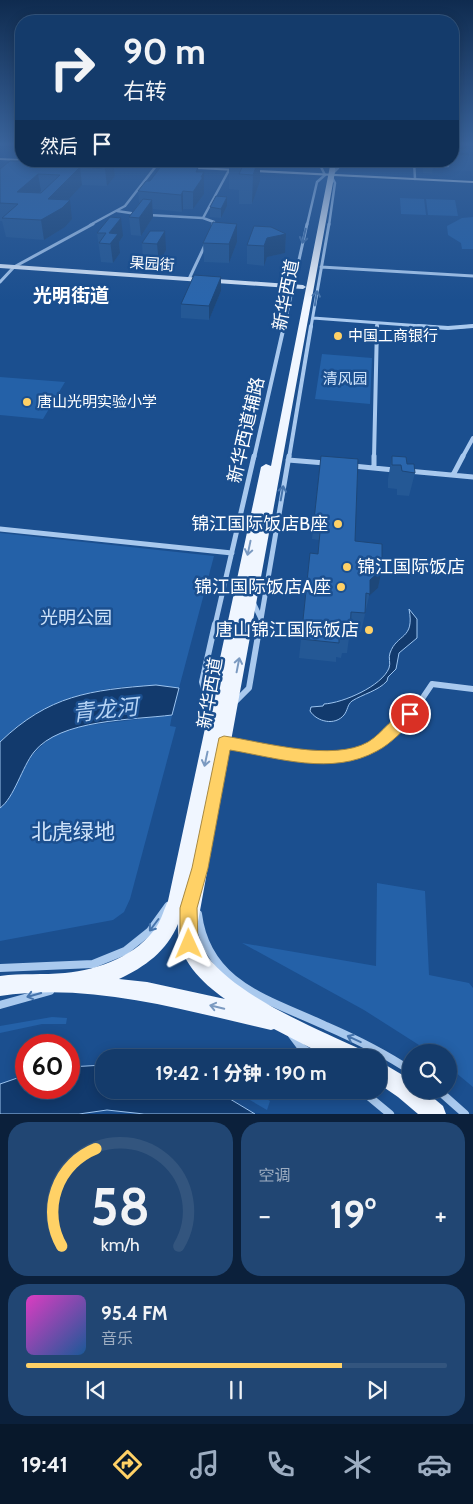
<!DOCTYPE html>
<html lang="zh">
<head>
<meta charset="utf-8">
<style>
  body { margin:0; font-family:Cabin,"Noto Sans SC",sans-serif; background:#214673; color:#f1f3f6; height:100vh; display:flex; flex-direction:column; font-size:19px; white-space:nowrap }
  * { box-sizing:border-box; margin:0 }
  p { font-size:16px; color:#9dadc1 }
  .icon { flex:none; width:28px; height:28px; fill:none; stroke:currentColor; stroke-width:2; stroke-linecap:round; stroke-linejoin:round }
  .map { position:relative; height:1114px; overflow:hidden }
  .drawer { display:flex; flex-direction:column; gap:8px; padding:8px; background:#0b203b; flex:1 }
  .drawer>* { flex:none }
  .guide { position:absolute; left:15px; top:15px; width:444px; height:152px; border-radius:20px; box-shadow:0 2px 12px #0003,0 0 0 1px #33557e; background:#143b6b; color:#f1f3f6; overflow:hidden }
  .controls { position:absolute; left:402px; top:1044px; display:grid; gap:10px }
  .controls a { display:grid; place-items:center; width:55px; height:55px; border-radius:50%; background:#143b6b; box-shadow:0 2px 12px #0003,0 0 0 1px #33557e; font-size:25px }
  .speed { position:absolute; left:15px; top:1034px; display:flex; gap:10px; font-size:25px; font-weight:700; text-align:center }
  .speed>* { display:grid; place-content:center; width:65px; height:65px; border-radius:50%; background:#143b6b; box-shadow:0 2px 12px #0003,0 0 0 1px #33557e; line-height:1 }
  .speed .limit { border:8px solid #d22; background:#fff; color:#111 }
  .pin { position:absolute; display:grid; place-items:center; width:42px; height:42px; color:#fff; margin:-21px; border:2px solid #fff; border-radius:50%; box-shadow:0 1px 5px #0007 }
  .me { position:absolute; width:55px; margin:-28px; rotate:359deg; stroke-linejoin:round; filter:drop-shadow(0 0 4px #0008) }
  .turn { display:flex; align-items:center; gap:18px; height:105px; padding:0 25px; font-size:22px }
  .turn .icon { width:65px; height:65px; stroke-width:2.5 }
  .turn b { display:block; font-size:35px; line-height:42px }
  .then { display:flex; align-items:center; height:48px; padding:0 25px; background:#0003; gap:10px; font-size:19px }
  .big { font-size:38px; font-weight:800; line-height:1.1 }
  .drawer .tile { flex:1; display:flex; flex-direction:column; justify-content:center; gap:8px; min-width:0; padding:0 18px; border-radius:20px; background:#214673 }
  .drawer .dial { align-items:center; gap:0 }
  .dial svg { height:130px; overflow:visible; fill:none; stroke:#33557e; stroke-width:7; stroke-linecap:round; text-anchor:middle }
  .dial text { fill:#f1f3f6; stroke:none }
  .song { display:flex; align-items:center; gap:15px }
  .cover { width:60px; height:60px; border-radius:8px; background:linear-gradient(135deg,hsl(310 70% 55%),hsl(210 70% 35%)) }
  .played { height:5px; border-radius:2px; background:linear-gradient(90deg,#ffd166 75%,#33557e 75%) }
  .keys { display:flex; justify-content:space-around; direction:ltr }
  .heat { display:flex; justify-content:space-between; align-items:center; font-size:28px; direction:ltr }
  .drawer .tiles { flex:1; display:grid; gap:8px; grid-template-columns:1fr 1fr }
  .tile:last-child { grid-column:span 2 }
  .trip { position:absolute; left:95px; top:1049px; width:292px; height:50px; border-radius:20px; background:#143b6b; box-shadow:0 2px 12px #0003,0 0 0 1px #33557e; font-weight:800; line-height:50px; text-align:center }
  .menu { display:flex; height:80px; justify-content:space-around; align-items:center; background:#08182b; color:#9dadc1 }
  .menu .icon { width:35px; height:35px }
  .menu .active { color:#ffd166 }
  .menu b { font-size:22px; color:#f1f3f6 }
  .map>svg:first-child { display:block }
  .green { fill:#2461a8 }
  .water { fill:#123a6d; stroke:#9cc4f0 }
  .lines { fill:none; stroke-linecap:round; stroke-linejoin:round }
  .street-far5 { stroke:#a9c9ee; stroke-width:2.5 }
  .street-far4 { stroke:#a9c9ee; stroke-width:3 }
  .street-far3 { stroke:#a9c9ee; stroke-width:4 }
  .street-far2 { stroke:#a9c9ee; stroke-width:5 }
  .street-far1 { stroke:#a9c9ee; stroke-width:6 }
  .street { stroke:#a9c9ee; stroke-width:8 }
  .secondary { fill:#d6e6fa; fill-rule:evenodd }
  .primary { fill:#f0f6ff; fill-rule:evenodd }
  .wall { fill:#245895 }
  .shaded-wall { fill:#1d4779 }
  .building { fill:#2a66ad; stroke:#1d4779; fill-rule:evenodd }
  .oneway { stroke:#4674ac }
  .oneway2 { stroke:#7b9ac1 }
  .route { fill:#ffd166; stroke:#a68842 }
  .poi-dot { fill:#ffd166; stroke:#1b4f8f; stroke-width:2 }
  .labels { text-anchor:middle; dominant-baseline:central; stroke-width:5; stroke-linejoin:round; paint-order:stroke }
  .far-street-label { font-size:15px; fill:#fff; stroke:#1b4f8f }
  .far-poi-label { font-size:15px; fill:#fff; stroke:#1b4f8f; text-anchor:start }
  .far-park-label { font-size:15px; fill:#cfe3fa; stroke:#1b4f8f }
  .street-label { font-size:18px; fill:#fff; stroke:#1b4f8f }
  .poi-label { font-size:18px; fill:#fff; stroke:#1b4f8f; text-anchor:end }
  .park-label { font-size:18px; fill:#cfe3fa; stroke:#1b4f8f }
  .far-district-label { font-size:19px; font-weight:bold; fill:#fff; stroke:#1b4f8f }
  .near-park-label { font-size:21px; fill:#cfe3fa; stroke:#1b4f8f }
  .near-water-label { font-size:22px; font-style:italic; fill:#b5d3f5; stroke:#1b4f8f }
</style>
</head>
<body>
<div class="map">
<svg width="473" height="1114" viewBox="0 0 473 1114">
  <rect width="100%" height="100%" fill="#1b4f8f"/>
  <path class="green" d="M 400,198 L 424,199 L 426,215 L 401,214 Z
    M 426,199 L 455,200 L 458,216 L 428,215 Z
    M 473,217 L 473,249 L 462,249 L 461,243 L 448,235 L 447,226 L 462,218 Z
    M 322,354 L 372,358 L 370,404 L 315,399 Z
    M 0,377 L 65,382 L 43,419 L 0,415 Z
    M 0,533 L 214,556 L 179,688 C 114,679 48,696 0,742 Z
    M 172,715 L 170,726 L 176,727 L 130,899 L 124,912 L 113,920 L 0,941 L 0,808 L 33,754 L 52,736 L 83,726 Z
    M 377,883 L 425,891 L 429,975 L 469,983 L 473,988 L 473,1087 L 449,1067 L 449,1052 L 430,1052 L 364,1010 L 242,943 L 376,966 Z
    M 52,1017 L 67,1018 L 66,1024 L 42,1024 L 0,1033 L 0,1026 Z
    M 236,1090 L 252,1090 L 270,1101 L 267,1110 L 236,1092 Z"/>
  <path class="water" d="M 409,609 L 417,619 L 417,638 L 399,653 L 396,669 L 388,677 L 387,681 C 378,691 363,694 352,701 C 347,705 348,710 344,715 C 335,726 317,722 310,711 L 311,707 L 323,706 L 324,704 C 343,703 382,686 389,668 C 391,663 388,658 390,653 C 397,633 415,640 409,609 Z
    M 156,685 L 179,688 L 172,715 C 133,720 60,719 34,752 C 22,767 14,798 0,808 L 0,742 C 49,695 90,690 156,685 Z
    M 104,1065 L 104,1090 L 215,1090 L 255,1114 L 144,1114 L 107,1110 L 79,1114 L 0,1114 L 0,1084 L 26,1075 L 26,1088 L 69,1088 L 69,1067 Z"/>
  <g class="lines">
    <path class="street-far5" d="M 414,161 L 415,179
      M 440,161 L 441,166 L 456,166
      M 199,168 L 203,161
      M 117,211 L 137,214
      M 148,215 L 203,218 L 214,222 L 213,225
      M 203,218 L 229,170
      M 90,225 L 125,206 L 156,166
      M 307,225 L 317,182 L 325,175 L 321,167 L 322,161
      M 329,225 L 335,183 L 331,175 L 338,168 L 339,161"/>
    <path class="street-far4" d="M 212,229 L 213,224
      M 321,267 L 473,276
      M 189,279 L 206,243
      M 0,282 L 14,267 L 93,224
      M 313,318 L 435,327
      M 284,327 L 307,224
      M 311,327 L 329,224
      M 377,327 L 377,323
      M 460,327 L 473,326"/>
    <path class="street-far3" d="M 418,326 L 448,328 L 473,326
      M 254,458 L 284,326
      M 289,458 L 311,326
      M 374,458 L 377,326
      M 462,458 L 473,438"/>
    <path class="street-far2" d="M 288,460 L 325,463
      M 353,466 L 394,470
      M 374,468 L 374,456
      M 408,471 L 473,477
      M 453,475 L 463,456
      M 0,529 L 232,553
      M 253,602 L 261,619
      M 215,625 L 254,456
      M 260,625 L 289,456"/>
    <path class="street-far1" d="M 215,624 L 202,682 L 206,696 L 217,703
      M 235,702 L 249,688 L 260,624
      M 225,743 C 324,759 369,783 432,684 L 473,689"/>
    <path class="street" d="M 198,914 C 207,986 271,1000 326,1026 C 356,1039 384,1053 411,1071
      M 0,968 L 93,964 L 125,951 L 150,931 L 168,906
      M 0,1005 L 50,991
      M 292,1035 L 301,1047 L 317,1058
      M 361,1090 L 390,1114
      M 438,1090 L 465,1114"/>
    <path class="secondary" d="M 0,158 L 21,159 L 21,161 L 0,160 Z
      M 52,161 L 76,161 L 85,163 L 83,164 Z
      M 100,162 L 473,181 L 473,183 L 98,164 Z
      M 0,264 L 303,285 L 306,287 L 303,289 L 0,268 Z"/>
    <path class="primary" d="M 331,161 L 337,161 L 197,927 C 198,938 200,947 207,956 C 238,997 315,1028 362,1050 L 365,1058 L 330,1058 L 274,1029 L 271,1030 C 183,1010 91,982 0,996 L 0,976 C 22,973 43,975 65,973 C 99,970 138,955 157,926 C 162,918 164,909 168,901 L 261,467 L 266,464 L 271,466 ZM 178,924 C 176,958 200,981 225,999 L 147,982 L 119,979 C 145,967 167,951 178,924 Z
      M 379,1061 L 411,1080 L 411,1090 L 424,1090 L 443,1106 L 446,1114 L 418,1114 L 398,1097 L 379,1084 Z"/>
  </g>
  <path class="wall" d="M 452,145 L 473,145 L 473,176 L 472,176 L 471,171 L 448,170 L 450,163 L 447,163 L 447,161 L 452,161 Z
    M 72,161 L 113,161 L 115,176 L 107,186 L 82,185 L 68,200 L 72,219 L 65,227 L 44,240 L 6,237 L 2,221 L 0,221 L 0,169 L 70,164 Z
    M 229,161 L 260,161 L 260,181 L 252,204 L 239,204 L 239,190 L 229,189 Z
    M 422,161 L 434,161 L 432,174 L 423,173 Z
    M 194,167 L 198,172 L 204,172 L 204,194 L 193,209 L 183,209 L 182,212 L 153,209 L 153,217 L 141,236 L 131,235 L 129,217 L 139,203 L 138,191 L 150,181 Z
    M 227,197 L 227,206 L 221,218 L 210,217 L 210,207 Z
    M 110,217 L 123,236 L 119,242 L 120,253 L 113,263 L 101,262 L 97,233 Z
    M 150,231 L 166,250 L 159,263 L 143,262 L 142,243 Z
    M 286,234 L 285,253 L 267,257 L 264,266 L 247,264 L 247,245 Z
    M 237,242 L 229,263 L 204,262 L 203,243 Z
    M 221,277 L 221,291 L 209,320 L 181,318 L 181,304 Z
    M 321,456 L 355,541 L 382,569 L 378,588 L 369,596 L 361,632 L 350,630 L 347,653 L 342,653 L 341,658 L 336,657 L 336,662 L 299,658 L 310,553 L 318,554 L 319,540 L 312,539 Z
    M 392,456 L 407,464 L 415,473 L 409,496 L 397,495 L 397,489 L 388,488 L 388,479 Z"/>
  <path class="shaded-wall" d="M 35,161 L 49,161 L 50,168 L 38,174 L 41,191 L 21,210 L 17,192 Z
    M 111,161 L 113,161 L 115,176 L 107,186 L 105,169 Z
    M 258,161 L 260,161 L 260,181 L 252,204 L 253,175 Z
    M 80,167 L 82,185 L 58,211 L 70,200 L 72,219 L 65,227 L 44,240 L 41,220 L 48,199 Z
    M 198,167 L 199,183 L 204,172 L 204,194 L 193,209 L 193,192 L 196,172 Z
    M 183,191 L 183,209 L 182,212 L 181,195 Z
    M 227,197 L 227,206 L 221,218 L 221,209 Z
    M 152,200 L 153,217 L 141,236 L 139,218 Z
    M 121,218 L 123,236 L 119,242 L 120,253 L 113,263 L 109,233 Z
    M 237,224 L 237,242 L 229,263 L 229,244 Z
    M 165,231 L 166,250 L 159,263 L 157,244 Z
    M 286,234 L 285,253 L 267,257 L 264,266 L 264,246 L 267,238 Z
    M 221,277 L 221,291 L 209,320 L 209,306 Z
    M 382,569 L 378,588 L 369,596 L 370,580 Z"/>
  <path class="building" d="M 452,145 L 466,145 L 466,148 L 452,148 Z
    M 473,153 L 473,155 L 452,154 Z
    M 21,159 L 21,161 L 35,161 L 34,162 L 70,164 L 72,161 L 111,161 L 105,169 L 80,167 L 48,199 L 70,200 L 62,208 L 41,220 L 2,218 L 18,204 L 0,203 L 0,169 L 10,161 L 18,161 ZM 38,174 L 60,175 L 41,193 L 17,192 Z
    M 245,161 L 258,161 L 253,175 L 239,174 Z
    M 162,165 L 194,165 L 193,167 L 198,167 L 196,172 L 204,172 L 201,177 L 203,177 L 193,192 L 183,191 L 181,195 L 138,191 L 146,181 L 150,181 Z
    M 216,196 L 227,197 L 221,209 L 210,207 Z
    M 143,199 L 152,200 L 139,218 L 129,217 Z
    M 110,217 L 121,218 L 109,233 L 118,234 L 110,244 L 99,243 L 106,233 L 97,233 Z
    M 213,222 L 237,224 L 229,244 L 203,243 Z
    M 254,226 L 271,227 L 286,234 L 267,238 L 264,246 L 247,245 Z
    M 150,231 L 165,231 L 157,244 L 142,243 Z
    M 194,275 L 221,277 L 209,306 L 181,304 Z
    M 321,456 L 358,459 L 355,541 L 382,544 L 382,569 L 370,580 L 370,594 L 366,593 L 365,613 L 351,612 L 350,635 L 345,634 L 345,639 L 339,639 L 339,643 L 301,639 L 310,553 L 318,554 L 321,521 L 314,520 Z
    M 392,456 L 406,457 L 407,464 L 414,464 L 415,473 L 402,471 L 401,465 L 392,465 Z"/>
  <defs><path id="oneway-shaft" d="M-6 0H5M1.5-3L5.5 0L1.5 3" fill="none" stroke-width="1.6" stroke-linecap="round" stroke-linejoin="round" transform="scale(1.25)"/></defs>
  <g class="oneway">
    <use href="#oneway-shaft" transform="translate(304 236) rotate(103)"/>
    <use href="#oneway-shaft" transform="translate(316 298) rotate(-81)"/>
    <use href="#oneway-shaft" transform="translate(282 493) rotate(-80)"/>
    <use href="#oneway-shaft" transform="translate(154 925) rotate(127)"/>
    <use href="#oneway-shaft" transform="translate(34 995) rotate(164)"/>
    <use href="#oneway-shaft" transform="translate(354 1039) rotate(-155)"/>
  </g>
  <g class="oneway2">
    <use href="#oneway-shaft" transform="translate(249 548) rotate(102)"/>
    <use href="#oneway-shaft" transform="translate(238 665) rotate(-79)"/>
    <use href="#oneway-shaft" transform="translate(206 759) rotate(102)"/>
    <use href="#oneway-shaft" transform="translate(217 1007) rotate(-166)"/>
  </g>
  <linearGradient id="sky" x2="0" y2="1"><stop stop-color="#0f2b4f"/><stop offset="0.48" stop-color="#39639b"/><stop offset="1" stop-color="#39639b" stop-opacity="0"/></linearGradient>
  <rect width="473" height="301" fill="url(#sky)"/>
  <path class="route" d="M 410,708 L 415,710 L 417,714 L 415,719 C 404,729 391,744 377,751 C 332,776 278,758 230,750 L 208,868 L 197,908 L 198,944 L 196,950 L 189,953 L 183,950 L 180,944 L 180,908 L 192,868 L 219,738 L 224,736 C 264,742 333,762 368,742 C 383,733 394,714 410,708 Z"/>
  <g class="poi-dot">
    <circle cx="338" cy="336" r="5"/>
    <circle cx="27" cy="402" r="5"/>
    <circle cx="338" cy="524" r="5"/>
    <circle cx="347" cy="567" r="5"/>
    <circle cx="341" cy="587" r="5"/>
    <circle cx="369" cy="630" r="5"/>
  </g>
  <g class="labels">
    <g class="far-street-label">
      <text transform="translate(152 264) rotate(4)">果园街</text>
    </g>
    <g class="far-poi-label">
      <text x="348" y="336">中国工商银行</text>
      <text x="37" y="402">唐山光明实验小学</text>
    </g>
    <g class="far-park-label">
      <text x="345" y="379">清风园</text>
    </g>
    <g class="street-label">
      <text transform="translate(286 295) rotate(-79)">新华西道</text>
      <text transform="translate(246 430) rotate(-77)">新华西道辅路</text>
      <text transform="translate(210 693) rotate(-80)">新华西道</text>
    </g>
    <g class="poi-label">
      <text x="328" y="524">锦江国际饭店B座</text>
      <text x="357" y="567" text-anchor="start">锦江国际饭店</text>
      <text x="331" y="587">锦江国际饭店A座</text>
      <text x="359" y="630">唐山锦江国际饭店</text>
    </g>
    <g class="park-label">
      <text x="76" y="618">光明公园</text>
    </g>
    <g class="far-district-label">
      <text x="71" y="295">光明街道</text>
    </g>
    <g class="near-park-label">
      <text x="73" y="831">北虎绿地</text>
    </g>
    <g class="near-water-label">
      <text transform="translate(105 710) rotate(-6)">青龙河</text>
    </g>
  </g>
</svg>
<div class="controls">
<a><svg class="icon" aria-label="search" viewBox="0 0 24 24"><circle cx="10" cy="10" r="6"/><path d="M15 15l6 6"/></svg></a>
</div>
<div class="speed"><div class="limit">60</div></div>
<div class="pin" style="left:410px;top:714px;background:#d93025"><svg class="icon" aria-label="arrive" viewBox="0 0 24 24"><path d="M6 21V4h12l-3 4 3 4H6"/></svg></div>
<svg class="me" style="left:189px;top:944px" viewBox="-20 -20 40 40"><path d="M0-17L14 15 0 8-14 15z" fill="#ffd166" stroke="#fff" stroke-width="4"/></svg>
<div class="trip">19:42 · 1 分钟 · 190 m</div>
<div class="guide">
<div class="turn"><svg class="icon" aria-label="right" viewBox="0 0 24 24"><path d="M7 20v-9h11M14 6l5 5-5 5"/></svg><div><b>90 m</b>右转</div></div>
<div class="then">然后<svg class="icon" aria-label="arrive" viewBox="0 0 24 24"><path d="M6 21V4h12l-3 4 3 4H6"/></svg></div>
</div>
</div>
<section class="drawer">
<div class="tiles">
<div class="tile dial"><svg viewBox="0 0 100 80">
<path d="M14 69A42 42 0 1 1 86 69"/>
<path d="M14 69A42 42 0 0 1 35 9" stroke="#ffd166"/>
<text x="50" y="56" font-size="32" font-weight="700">58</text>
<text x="50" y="72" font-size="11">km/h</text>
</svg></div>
<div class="tile"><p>空调</p>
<div class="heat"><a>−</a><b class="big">19°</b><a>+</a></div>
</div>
<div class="tile">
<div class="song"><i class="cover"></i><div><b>95.4 FM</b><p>音乐</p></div></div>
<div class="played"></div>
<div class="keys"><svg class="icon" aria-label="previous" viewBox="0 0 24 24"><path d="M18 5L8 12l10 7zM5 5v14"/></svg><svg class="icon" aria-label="pause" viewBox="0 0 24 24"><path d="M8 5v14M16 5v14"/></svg><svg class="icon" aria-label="next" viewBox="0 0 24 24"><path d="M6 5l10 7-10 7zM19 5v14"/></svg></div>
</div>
</div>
</section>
<nav class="menu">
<b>19:41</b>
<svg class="icon active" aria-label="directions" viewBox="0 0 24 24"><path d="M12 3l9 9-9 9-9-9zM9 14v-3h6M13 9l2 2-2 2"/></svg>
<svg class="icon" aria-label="music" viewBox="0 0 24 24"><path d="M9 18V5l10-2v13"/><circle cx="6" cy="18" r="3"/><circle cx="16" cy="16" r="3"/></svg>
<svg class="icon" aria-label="phone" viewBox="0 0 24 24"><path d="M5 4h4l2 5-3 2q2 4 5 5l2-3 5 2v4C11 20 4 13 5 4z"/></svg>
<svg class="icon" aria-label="climate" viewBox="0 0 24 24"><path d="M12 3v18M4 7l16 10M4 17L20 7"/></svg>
<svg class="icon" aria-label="car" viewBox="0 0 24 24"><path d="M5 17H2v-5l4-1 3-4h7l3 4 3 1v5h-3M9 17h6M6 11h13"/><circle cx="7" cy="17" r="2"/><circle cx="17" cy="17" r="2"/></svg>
</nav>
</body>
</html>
